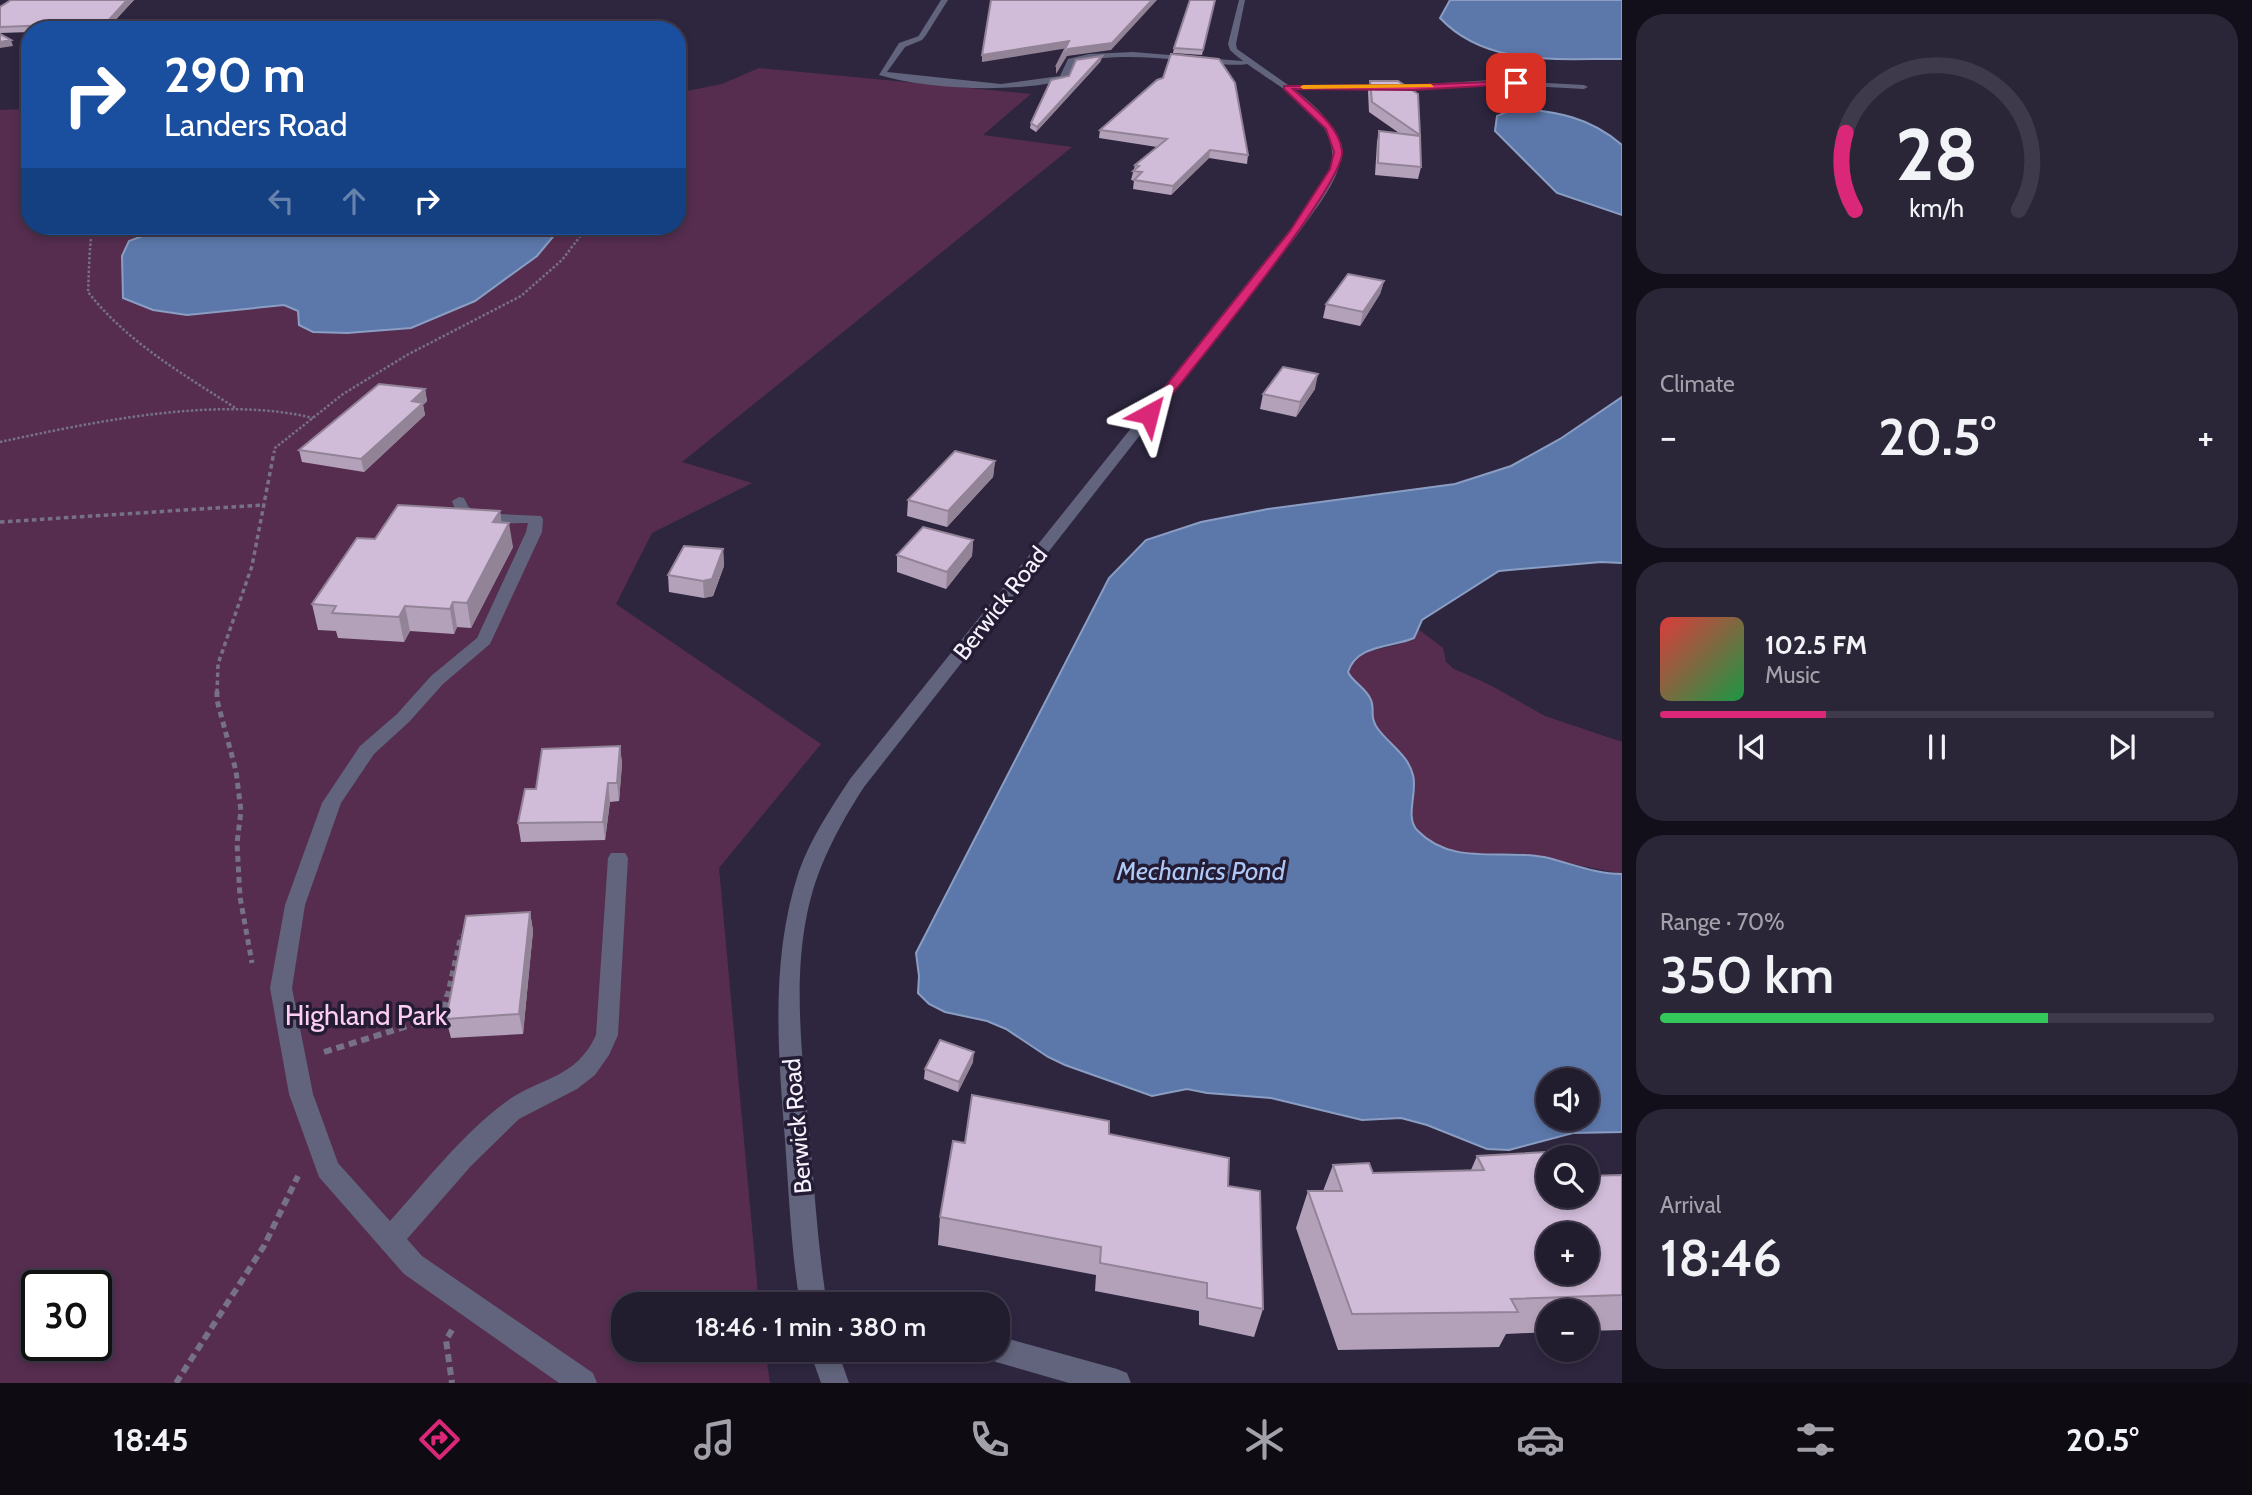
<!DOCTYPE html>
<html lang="en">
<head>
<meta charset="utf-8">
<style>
  body { margin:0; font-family:Cabin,sans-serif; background:#2a2537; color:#f1f3f6; height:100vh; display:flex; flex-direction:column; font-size:26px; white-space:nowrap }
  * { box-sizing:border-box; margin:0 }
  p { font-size:23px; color:#a2a1aa }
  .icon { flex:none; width:38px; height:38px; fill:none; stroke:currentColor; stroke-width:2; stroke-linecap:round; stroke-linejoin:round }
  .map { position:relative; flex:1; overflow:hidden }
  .details { display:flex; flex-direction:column; gap:14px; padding:14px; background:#130f1a; width:630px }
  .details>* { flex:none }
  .top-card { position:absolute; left:21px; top:21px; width:665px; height:214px; border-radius:28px; box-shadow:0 4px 10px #0003,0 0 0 2px #3f3a4b; background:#1a4fa0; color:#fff; overflow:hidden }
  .tools { position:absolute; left:1536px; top:1068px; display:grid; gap:14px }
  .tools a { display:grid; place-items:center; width:63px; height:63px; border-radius:50%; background:#221c2f; box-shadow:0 4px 10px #0003,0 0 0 2px #3f3a4b; font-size:35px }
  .speed { position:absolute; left:21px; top:1270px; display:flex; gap:14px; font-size:35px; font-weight:700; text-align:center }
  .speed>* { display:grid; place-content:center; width:91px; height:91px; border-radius:50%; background:#221c2f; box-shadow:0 4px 10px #0003,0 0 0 2px #3f3a4b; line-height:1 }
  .speed .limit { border:4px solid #111; border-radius:10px; background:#fff; color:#111 }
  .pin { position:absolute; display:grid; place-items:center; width:60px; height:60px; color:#fff; margin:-30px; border-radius:14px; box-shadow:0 4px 10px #0006 }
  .me { position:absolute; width:77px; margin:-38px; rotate:38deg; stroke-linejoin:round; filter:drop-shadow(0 0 5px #0008) }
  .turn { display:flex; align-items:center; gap:24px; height:147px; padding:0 28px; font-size:32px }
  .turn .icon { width:91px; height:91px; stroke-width:2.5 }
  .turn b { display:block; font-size:49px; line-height:60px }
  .lanes { display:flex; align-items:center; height:66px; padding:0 28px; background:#0003; justify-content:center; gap:35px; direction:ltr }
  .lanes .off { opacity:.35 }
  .big { font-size:52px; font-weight:600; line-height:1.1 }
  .details .tile { flex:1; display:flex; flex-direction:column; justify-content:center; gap:10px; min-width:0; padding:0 24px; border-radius:28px; background:#2a2537 }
  .details .dial { align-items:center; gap:0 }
  .dial svg { height:182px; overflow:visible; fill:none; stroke:#3f3a4b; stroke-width:7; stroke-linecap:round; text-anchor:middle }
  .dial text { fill:#f1f3f6; stroke:none }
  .song { display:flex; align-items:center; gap:21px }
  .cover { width:84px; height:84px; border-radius:10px; background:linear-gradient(135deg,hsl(0 70% 55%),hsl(140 70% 35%)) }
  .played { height:7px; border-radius:4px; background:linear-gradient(90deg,#db2777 30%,#3f3a4b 30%) }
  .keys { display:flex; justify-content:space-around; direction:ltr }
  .heat { display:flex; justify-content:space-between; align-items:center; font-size:38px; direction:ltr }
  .charge { height:10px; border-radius:5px; background:linear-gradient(90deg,#34c759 70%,#3f3a4b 0) }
  .trip { position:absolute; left:611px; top:1292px; width:399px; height:70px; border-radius:28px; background:#221c2f; box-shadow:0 4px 10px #0003,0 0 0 2px #3f3a4b; font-weight:600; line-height:70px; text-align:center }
  .dock { display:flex; height:112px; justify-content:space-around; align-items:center; background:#0e0b13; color:#a2a1aa }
  .dock .icon { width:49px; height:49px }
  .dock .selected { color:#db2777 }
  .dock b { font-size:32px; color:#f1f3f6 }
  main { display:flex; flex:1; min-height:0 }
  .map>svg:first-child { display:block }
  .green { fill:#562d4f; fill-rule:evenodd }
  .water { fill:#5c78ab; stroke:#8a9dc3; stroke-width:2; fill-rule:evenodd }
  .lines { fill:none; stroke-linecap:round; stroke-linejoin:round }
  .path-far3 { stroke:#777185; stroke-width:2.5; stroke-dasharray:2.5 2; stroke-linecap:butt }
  .path-far2 { stroke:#777185; stroke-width:3.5; stroke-dasharray:4.5 3.5; stroke-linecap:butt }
  .path-far1 { stroke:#777185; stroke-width:5; stroke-dasharray:6 4.5; stroke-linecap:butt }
  .path { stroke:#777185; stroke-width:6; stroke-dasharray:8 5; stroke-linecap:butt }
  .service { fill:#61647c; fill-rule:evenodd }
  .minor { fill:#61647c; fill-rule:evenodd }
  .wall { fill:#b3a1ba }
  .shaded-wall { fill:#928397 }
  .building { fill:#d0bbd8; stroke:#928397; stroke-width:2; fill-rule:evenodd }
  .route { fill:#db2777; stroke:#8e194d; stroke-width:2 }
  .slow { fill:#f59e0b }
  .labels { text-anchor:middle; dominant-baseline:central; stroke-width:7; stroke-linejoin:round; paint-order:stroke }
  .street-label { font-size:24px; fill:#f5f2fc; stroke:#241c35 }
  .water-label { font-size:26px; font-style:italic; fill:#afc9f6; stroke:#241c35 }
  .near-park-label { font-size:28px; fill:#fccef1; stroke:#241c35 }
</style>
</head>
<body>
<main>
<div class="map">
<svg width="1622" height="1383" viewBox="0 0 1622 1383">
  <rect width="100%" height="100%" fill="#2e263f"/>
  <path class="green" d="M 759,68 L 1031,94 L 983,135 L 1072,147 L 682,462 L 752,483 L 652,533 L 616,604 L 821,744 L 719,868 L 759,1304 L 623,1304 L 623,1349 L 765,1349 L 770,1383 L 0,1383 L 0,110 L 30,109 L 30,226 L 677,226 L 677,93 L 722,84 ZM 37,1286 L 96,1286 L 96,1346 L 37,1346 Z
    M 1418,629 L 1443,648 L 1446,662 L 1454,669 L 1490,685 L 1545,716 L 1622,742 L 1622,874 L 1519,853 L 1477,855 L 1451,851 L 1430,842 L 1415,829 L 1411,813 L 1414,776 L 1406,758 L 1376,727 L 1365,691 L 1352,681 L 1347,672 C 1359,638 1404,657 1418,629 Z"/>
  <path class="water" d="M 1450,0 L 1622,0 L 1622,59 C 1560,58 1487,68 1440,18 Z
    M 1516,108 C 1558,112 1590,117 1622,145 L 1622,215 L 1557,193 L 1495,131 L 1497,116 Z
    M 189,226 L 562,226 L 537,256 L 475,301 L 411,328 L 347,333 L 313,332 L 299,325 L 298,311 L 284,305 L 187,315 L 153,310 L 123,298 L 122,256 L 129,241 L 164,228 Z
    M 1622,397 L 1622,563 L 1601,562 L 1499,571 L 1422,620 L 1414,638 C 1391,648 1357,644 1348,672 C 1353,683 1366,687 1371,700 C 1375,710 1369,717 1378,729 C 1390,745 1408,755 1413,775 C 1418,792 1404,818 1418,831 C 1452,866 1502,849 1544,857 C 1570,863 1595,874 1622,874 L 1622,1132 L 1573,1133 L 1509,1150 L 1487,1149 L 1427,1125 L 1401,1118 L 1362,1120 L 1271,1098 L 1207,1093 L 1187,1089 L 1152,1096 L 1065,1065 L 1048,1057 L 1006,1029 L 987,1021 L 945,1012 L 929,1004 L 918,993 L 919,976 L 916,953 L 1109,578 L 1146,540 L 1201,522 L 1268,509 L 1455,484 L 1511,466 L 1560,439 ZM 1549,1080 L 1587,1080 L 1587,1118 L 1549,1118 Z"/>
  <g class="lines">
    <path class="path-far3" d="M 94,226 C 89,234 89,279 88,292 C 128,343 183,374 237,409
      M 0,442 C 93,422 219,395 313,418
      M 274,453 L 275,448 L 343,394 L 407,355 L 521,296 L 562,260 L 588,226"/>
    <path class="path-far2" d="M 0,522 L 262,505
      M 217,693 L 218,664 L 252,566 L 274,452"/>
    <path class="path-far1" d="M 217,691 L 217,700 L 236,771 L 241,811 L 237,843 L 240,897 L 252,963
      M 447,997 L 461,935"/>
    <path class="path" d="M 324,1052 L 443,1015 L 447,995
      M 452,1330 L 446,1340 L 452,1383
      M 176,1383 L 264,1246 L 298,1176"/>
    <path class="service" d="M 919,36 L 922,40 L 905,47 L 887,72 L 1001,84 L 1060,76 L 1068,59 L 1089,54 L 1133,52 L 1254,62 C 1240,69 1201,61 1183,60 C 1147,57 1110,54 1074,63 L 1066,80 C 1014,93 930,90 879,75 L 899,43 Z
      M 459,497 L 464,498 L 468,506 L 476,513 L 541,516 L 543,519 L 542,532 L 490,644 L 443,684 L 409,722 L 374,754 L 341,803 L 305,905 L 292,988 L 313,1094 L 338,1163 L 390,1221 C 426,1181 460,1137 503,1104 C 537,1077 575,1081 596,1035 L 608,858 L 611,853 L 625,853 L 628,858 L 618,1035 L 609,1055 L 595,1075 L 577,1089 L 519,1119 L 471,1166 L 407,1239 L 422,1256 L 593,1373 L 597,1383 L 559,1383 L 404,1274 L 319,1177 L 289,1094 L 270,988 L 285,905 L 322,803 L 360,746 L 397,714 L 431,676 L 477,638 L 526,532 L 528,523 C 504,522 460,531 452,501 Z
      M 998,1336 L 1117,1369 L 1127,1373 L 1131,1383 L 1069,1383 L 996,1362 L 986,1358 L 982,1349 L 998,1349 Z"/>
    <path class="minor" d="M 941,0 L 948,0 L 926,35 L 922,40 L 916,40 Z
      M 1239,0 L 1245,0 L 1236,44 L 1237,49 L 1288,85 L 1413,85 L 1491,80 L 1584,85 L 1588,87 L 1584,89 L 1491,84 L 1413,89 L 1294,89 C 1368,146 1342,173 1297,235 L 864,787 C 847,813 833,838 821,867 C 787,952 802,1051 810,1140 C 815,1195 818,1250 827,1304 L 800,1304 C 791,1249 789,1195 785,1140 C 778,1050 770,959 799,871 C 811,838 831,808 850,779 L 1289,231 C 1303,212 1321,194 1329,172 C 1350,115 1262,81 1230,50 L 1228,44 Z
      M 809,1349 L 837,1349 L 849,1383 L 821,1383 Z"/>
  </g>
  <path class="wall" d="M 134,0 L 107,29 L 30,30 L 30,32 L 0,33 L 0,7 Z
    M 1215,0 L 1202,55 L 1173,53 L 1174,48 Z
    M 1101,61 L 1036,132 L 1030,128 L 1031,123 Z
    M 1157,80 L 1248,155 L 1247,164 L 1209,158 L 1171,195 L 1133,189 L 1134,180 L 1131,180 L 1135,165 L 1157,147 L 1099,138 L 1100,130 Z
    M 1370,81 L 1420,135 L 1421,167 L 1418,179 L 1375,175 L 1377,142 L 1379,131 L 1399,133 L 1369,112 L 1368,92 Z
    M 1384,281 L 1380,294 L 1360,326 L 1323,318 L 1326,304 Z
    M 425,389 L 427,401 L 423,405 L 425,415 L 364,472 L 302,462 L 299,450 Z
    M 1315,389 L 1296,417 L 1260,409 L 1263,394 Z
    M 995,461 L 993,477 L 947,527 L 907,516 L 908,500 Z
    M 500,511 L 501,522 L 513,547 L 471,628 L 457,627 L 454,634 L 410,631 L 404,642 L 338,638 L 336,631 L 318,630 L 312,604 L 375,539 Z
    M 973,540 L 972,556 L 946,589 L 897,572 L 897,555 Z
    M 723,549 L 724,566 L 713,596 L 704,598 L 669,592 L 668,575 Z
    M 620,746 L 622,764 L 619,801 L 610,802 L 605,840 L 521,842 L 518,823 L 536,789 Z
    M 530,912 L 533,931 L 523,1034 L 451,1038 L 446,1019 Z
    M 973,1062 L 958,1092 L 924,1079 L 925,1069 Z
    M 1109,1134 L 1228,1186 L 1263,1309 L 1254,1337 L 1199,1325 L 1199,1311 L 1095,1291 L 1096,1275 L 938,1245 L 940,1217 L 965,1143 Z
    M 1477,1156 L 1549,1195 L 1622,1175 L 1622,1330 L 1587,1331 L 1587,1311 L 1549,1311 L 1549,1332 L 1506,1334 L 1499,1347 L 1338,1350 L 1296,1228 L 1308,1191 L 1323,1191 L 1333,1165 L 1373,1173 L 1471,1170 Z"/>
  <path class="shaded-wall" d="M 127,0 L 134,0 L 107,29 L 106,23 Z
    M 1152,0 L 1157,0 L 1111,50 L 1067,56 L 1056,74 L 1056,67 L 1068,49 Z
    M 11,40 L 13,46 L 0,48 L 0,42 Z
    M 1069,41 L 1068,48 L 982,62 L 982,55 Z
    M 1102,56 L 1101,61 L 1036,132 L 1037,127 Z
    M 1210,150 L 1209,158 L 1171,195 L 1173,186 Z
    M 1384,281 L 1380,294 L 1360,326 L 1363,312 Z
    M 1318,374 L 1315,389 L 1296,417 L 1300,402 Z
    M 425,389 L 427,401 L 423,405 L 425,415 L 364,472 L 361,459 L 412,401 Z
    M 995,461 L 993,477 L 947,527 L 948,511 Z
    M 500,511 L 503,535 L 493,522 Z
    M 509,523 L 513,547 L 471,628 L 467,603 Z
    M 973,540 L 972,556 L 946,589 L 947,572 Z
    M 723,549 L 724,566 L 713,596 L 704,598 L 703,581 Z
    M 453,602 L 457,627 L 454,634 L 450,609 Z
    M 405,606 L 410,631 L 404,642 L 399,617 Z
    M 620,746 L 622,764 L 619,801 L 617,783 Z
    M 608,783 L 610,802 L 605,840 L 603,822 Z
    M 530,912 L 533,931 L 523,1034 L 519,1014 Z
    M 974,1052 L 973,1062 L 958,1092 L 959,1082 Z"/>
  <path class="building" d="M 11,0 L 127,0 L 106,23 L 0,27 L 0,7 Z
    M 991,0 L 1152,0 L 1112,43 L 1068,49 L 1056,67 L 1069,41 L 982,55 Z
    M 1190,0 L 1215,0 L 1203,50 L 1174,48 Z
    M 0,34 L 11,40 L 0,42 Z
    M 1171,54 L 1219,59 L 1235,83 L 1248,155 L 1210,150 L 1173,186 L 1134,180 L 1142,172 L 1133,171 L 1139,166 L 1135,165 L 1167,139 L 1100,130 L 1157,80 L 1163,78 Z
    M 1102,56 L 1037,127 L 1031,123 L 1051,80 L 1069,76 L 1076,60 Z
    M 1370,81 L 1398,81 L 1418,94 L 1420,135 L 1372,102 Z
    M 1379,131 L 1420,136 L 1421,167 L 1378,163 Z
    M 1348,274 L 1384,281 L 1363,312 L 1326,304 Z
    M 1283,367 L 1318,374 L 1300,402 L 1263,394 Z
    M 379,384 L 425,389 L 412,401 L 423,403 L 361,459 L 299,450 Z
    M 955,451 L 995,461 L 948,511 L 908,500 Z
    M 398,505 L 500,511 L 493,522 L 509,523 L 467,603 L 453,602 L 450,609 L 405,606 L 399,617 L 332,613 L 336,606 L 312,604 L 357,538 L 375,539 Z
    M 923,527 L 973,540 L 947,572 L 897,555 Z
    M 684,546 L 723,549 L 712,579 L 703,581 L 668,575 Z
    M 620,746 L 617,783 L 608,783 L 603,822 L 518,823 L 525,789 L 536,789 L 542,749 Z
    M 530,912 L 519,1014 L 446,1019 L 466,916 Z
    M 940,1040 L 974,1052 L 959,1082 L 925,1069 Z
    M 972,1095 L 1109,1121 L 1109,1134 L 1229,1158 L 1228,1186 L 1260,1191 L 1263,1309 L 1207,1298 L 1207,1283 L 1100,1263 L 1101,1247 L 940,1217 L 953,1141 L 965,1143 Z
    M 1564,1151 L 1567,1157 L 1549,1157 L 1549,1195 L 1587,1195 L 1587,1176 L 1622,1175 L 1622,1295 L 1511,1299 L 1518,1312 L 1352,1314 L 1308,1191 L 1342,1191 L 1333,1165 L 1369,1163 L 1373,1173 L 1484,1170 L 1477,1156 ZM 1549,1234 L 1587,1234 L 1587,1272 L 1549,1272 Z"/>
  <path class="route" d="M 1516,81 L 1519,84 L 1413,90 L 1293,89 C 1311,106 1339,125 1342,151 C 1346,185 1183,379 1154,417 L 1145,417 L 1145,412 L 1290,231 L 1330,169 L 1334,152 L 1326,129 L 1284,89 L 1284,86 L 1413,85 Z"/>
  <path class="slow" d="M 1431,84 L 1434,87 L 1303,89 L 1300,87 L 1303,85 Z"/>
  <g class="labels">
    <g class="street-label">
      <text transform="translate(1000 603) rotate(-52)">Berwick Road</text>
      <text transform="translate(797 1126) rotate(-95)">Berwick Road</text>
    </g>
    <g class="water-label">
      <text x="1201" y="871">Mechanics Pond</text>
    </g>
    <g class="near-park-label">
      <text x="366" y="1015">Highland Park</text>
    </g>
  </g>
</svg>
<div class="tools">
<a><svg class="icon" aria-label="sound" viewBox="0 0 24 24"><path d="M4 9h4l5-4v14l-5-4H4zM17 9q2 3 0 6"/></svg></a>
<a><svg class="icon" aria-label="search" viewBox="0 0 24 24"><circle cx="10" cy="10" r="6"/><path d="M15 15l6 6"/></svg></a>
<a>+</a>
<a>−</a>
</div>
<div class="speed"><div class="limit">30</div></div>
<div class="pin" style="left:1516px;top:83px;background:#d93025"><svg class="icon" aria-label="arrive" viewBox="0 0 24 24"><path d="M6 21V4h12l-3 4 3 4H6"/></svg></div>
<svg class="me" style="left:1149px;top:414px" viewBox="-20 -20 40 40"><path d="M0-17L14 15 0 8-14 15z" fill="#db2777" stroke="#fff" stroke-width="4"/></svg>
<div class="trip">18:46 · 1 min · 380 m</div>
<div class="top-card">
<div class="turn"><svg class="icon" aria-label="right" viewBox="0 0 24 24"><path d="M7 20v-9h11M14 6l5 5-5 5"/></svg><div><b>290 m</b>Landers Road</div></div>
<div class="lanes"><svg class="icon off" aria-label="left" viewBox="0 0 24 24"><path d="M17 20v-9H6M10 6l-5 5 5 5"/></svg><svg class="icon off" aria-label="ahead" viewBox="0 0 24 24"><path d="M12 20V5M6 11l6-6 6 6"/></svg><svg class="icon" aria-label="right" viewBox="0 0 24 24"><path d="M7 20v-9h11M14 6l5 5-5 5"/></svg></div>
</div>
</div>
<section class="details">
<div class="tile dial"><svg viewBox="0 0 100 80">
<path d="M14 69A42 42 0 1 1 86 69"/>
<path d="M14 69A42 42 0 0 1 10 35" stroke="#db2777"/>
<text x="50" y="56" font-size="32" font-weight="700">28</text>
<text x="50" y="72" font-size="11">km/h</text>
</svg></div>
<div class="tile"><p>Climate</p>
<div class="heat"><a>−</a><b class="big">20.5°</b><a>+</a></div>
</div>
<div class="tile">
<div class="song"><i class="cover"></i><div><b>102.5 FM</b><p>Music</p></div></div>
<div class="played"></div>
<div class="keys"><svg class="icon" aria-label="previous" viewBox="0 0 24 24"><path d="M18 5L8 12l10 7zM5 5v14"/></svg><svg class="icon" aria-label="pause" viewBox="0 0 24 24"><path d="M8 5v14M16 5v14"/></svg><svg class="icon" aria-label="next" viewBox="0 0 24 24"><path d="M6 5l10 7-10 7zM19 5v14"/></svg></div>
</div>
<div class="tile"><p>Range · 70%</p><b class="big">350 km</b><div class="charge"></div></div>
<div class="tile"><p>Arrival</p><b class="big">18:46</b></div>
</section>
</main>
<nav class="dock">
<b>18:45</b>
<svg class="icon selected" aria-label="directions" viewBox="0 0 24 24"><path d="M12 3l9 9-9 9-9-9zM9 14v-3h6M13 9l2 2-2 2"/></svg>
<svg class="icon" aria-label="music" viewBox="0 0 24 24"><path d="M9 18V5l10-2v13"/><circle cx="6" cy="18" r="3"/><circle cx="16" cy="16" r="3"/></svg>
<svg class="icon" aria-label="phone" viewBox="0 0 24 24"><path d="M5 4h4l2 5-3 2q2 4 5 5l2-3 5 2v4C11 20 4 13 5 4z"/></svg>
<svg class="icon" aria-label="climate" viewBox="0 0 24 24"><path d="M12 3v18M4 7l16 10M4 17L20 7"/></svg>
<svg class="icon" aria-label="car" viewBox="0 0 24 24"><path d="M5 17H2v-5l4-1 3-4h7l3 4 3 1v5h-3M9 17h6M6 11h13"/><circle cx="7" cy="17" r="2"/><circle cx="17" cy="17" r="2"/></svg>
<svg class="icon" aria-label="filters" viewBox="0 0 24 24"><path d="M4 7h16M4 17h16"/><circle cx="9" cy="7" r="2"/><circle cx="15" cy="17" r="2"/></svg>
<b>20.5°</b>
</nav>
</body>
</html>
